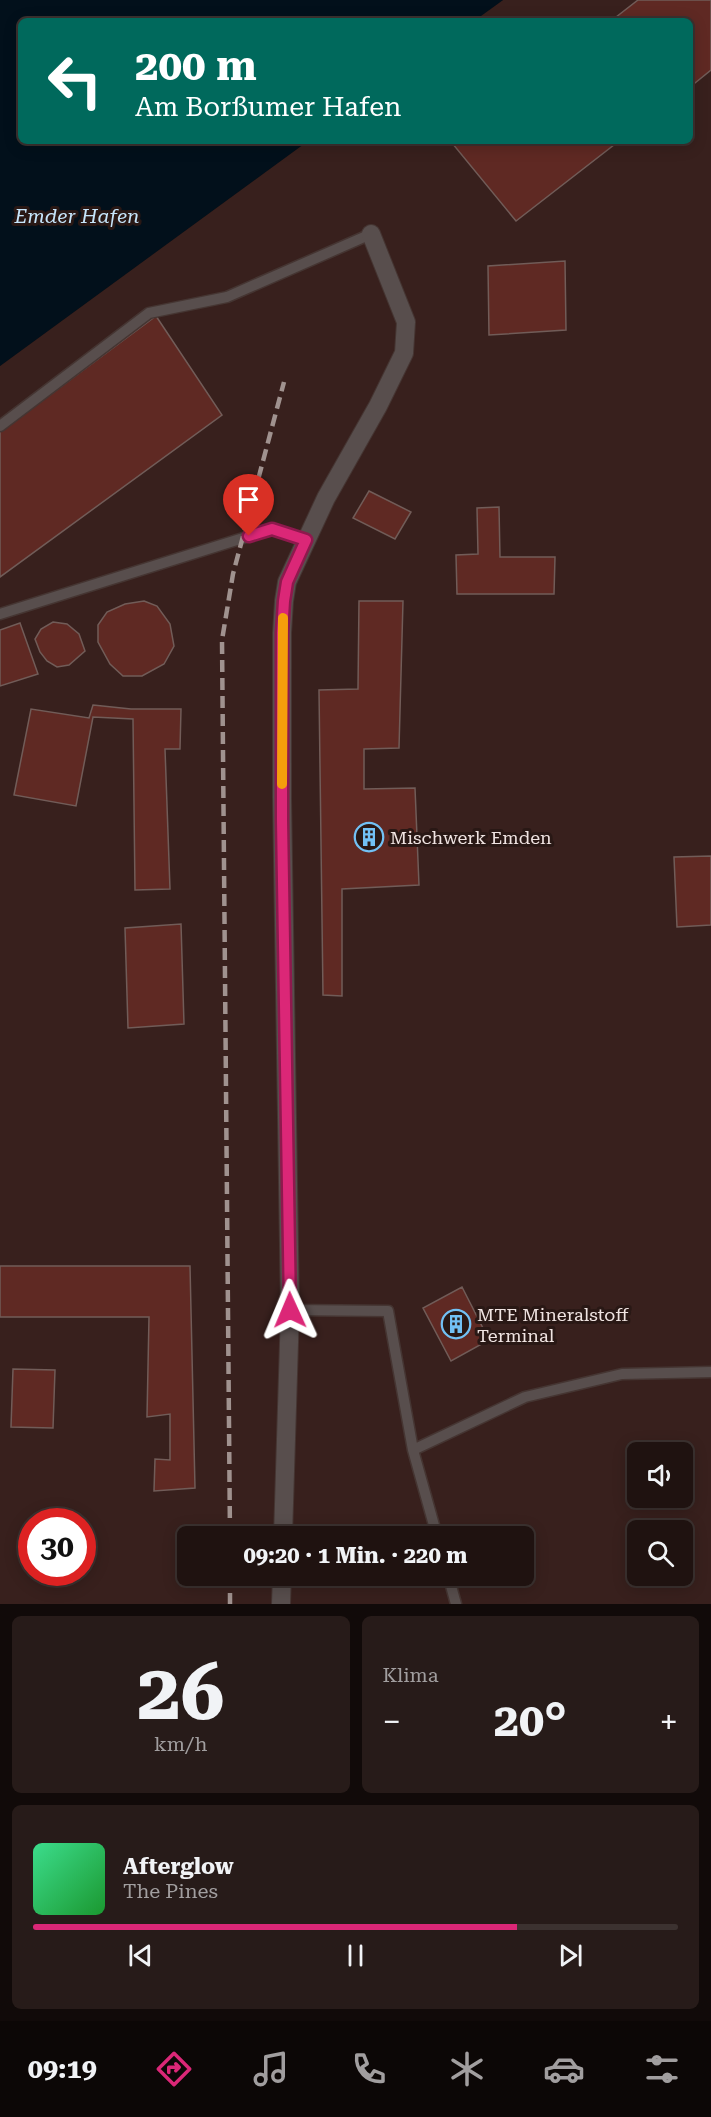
<!DOCTYPE html>
<html lang="de">
<head>
<meta charset="utf-8">
<style>
  body { margin:0; font-family:"Roboto Serif",serif; background:#271b19; color:#f1f3f6; height:100vh; display:flex; flex-direction:column; font-size:22px; white-space:nowrap }
  * { box-sizing:border-box; margin:0 }
  p { font-size:20px; color:#a19e9f }
  .icon { flex:none; width:33px; height:33px; fill:none; stroke:currentColor; stroke-width:2; stroke-linecap:round; stroke-linejoin:round }
  .map { position:relative; height:1604px; overflow:hidden }
  .side { display:flex; flex-direction:column; gap:12px; padding:12px; background:#110a09; flex:1 }
  .side>* { flex:none }
  .guide { position:absolute; left:18px; top:18px; width:675px; height:126px; border-radius:9px; box-shadow:0 3px 15px #0003,0 0 0 2px #3c3230; background:#00695c; color:#fff; overflow:hidden }
  .controls { position:absolute; left:627px; top:1442px; display:grid; gap:12px }
  .controls a { display:grid; place-items:center; width:66px; height:66px; border-radius:9px; background:#1f1210; box-shadow:0 3px 15px #0003,0 0 0 2px #3c3230; font-size:30px }
  .speed { position:absolute; left:18px; top:1508px; display:flex; gap:12px; font-size:30px; font-weight:700; text-align:center }
  .speed>* { display:grid; place-content:center; width:78px; height:78px; border-radius:50%; background:#1f1210; box-shadow:0 3px 15px #0003,0 0 0 2px #3c3230; line-height:1 }
  .speed .limit { border:9px solid #d22; background:#fff; color:#111 }
  .pin { position:absolute; display:grid; place-items:center; width:51px; height:51px; color:#fff; margin:-62px -26px; border-radius:50% 50% 50% 0; rotate:-45deg; box-shadow:0 0 6px #0007 }
  .pin .icon { rotate:45deg }
  .me { position:absolute; width:66px; margin:-33px; rotate:359deg; stroke-linejoin:round; filter:drop-shadow(0 0 4px #0008) }
  .turn { display:flex; align-items:center; gap:21px; height:126px; padding:0 18px; font-size:27px }
  .turn .icon { width:78px; height:78px; stroke-width:2.5 }
  .turn b { display:block; font-size:42px; line-height:51px }
  .big { font-size:45px; font-weight:700; line-height:1.1 }
  .side .widget { flex:1; display:flex; flex-direction:column; justify-content:center; gap:9px; min-width:0; padding:0 21px; border-radius:9px; background:#271b19 }
  .side .dial { align-items:center; gap:0 }
  .dial b { font-size:78px; line-height:1 }
  .song { display:flex; align-items:center; gap:18px }
  .cover { width:72px; height:72px; border-radius:9px; background:linear-gradient(135deg,hsl(150 70% 55%),hsl(130 70% 35%)) }
  .played { height:6px; border-radius:3px; background:linear-gradient(90deg,#db2777 75%,#3c3230 75%) }
  .keys { display:flex; justify-content:space-around; direction:ltr }
  .heat { display:flex; justify-content:space-between; align-items:center; font-size:33px; direction:ltr }
  .side .tiles { flex:1; display:grid; gap:12px; grid-template-columns:1fr 1fr }
  .widget:last-child { grid-column:span 2 }
  .trip { position:absolute; left:177px; top:1526px; width:357px; height:60px; border-radius:9px; background:#1f1210; box-shadow:0 3px 15px #0003,0 0 0 2px #3c3230; font-weight:700; line-height:60px; text-align:center }
  .dock { display:flex; height:96px; justify-content:space-around; align-items:center; background:#0c0706; color:#a19e9f }
  .dock .icon { width:42px; height:42px }
  .dock .active { color:#db2777 }
  .dock b { font-size:27px; color:#f1f3f6 }
  .map>svg:first-child { display:block }
  .built { fill:#38201d; fill-rule:evenodd }
  .water { fill:#02101b }
  .building { fill:#5f2923; stroke:#715c58; stroke-width:1.5 }
  .lines { fill:none; stroke-linecap:round; stroke-linejoin:round }
  .service-casing { stroke:#453532; stroke-width:13 }
  .minor-casing { stroke:#453532; stroke-width:20 }
  .service { stroke:#584e4d; stroke-width:10 }
  .minor { stroke:#584e4d; stroke-width:18 }
  .rail { stroke:#a0928f; stroke-width:4.5; stroke-dasharray:12 6; stroke-linecap:butt }
  .route-casing { stroke:#8e194d; stroke-width:15 }
  .route { stroke:#db2777; stroke-width:10 }
  .slow { stroke:#f59e0b; stroke-width:10 }
  .labels { text-anchor:middle; dominant-baseline:central; stroke-width:6; stroke-linejoin:round; paint-order:stroke }
  .poi-label { font-size:18px; fill:#f0e4e2; stroke:#291815; text-anchor:start }
  .water-label { font-size:20px; font-style:italic; fill:#c6e5fb; stroke:#291815 }
</style>
</head>
<body>
<div class="map">
<svg width="711" height="1604" viewBox="0 0 711 1604">
  <rect width="100%" height="100%" fill="#291815"/>
  <path class="built" d="M 503,0 L 711,0 L 711,1604 L 0,1604 L 0,366 L 308,141 L 690,141 L 690,21 L 474,21 ZM 638,1452 L 682,1452 L 682,1497 L 638,1497 ZM 32,1521 L 82,1521 L 82,1572 L 32,1572 ZM 638,1530 L 682,1530 L 682,1575 L 638,1575 ZM 188,1536 L 524,1536 L 524,1575 L 188,1575 Z"/>
  <path class="water" d="M 0,0 L 503,0 L 474,21 L 21,21 L 21,141 L 308,141 L 0,366 Z"/>
  <path class="building" d="M 638,0 L 711,0 L 711,70 L 690,87 L 690,21 L 611,21 Z
    M 455,141 L 619,141 L 516,221 L 452,143 Z
    M 565,261 L 566,330 L 489,335 L 488,266 Z
    M 156,316 L 222,415 L 0,577 L 0,432 Z
    M 369,491 L 411,512 L 395,539 L 353,518 Z
    M 499,507 L 500,557 L 555,557 L 554,594 L 457,594 L 456,555 L 478,554 L 477,508 Z
    M 144,601 L 157,606 L 170,624 L 174,646 L 164,664 L 142,676 L 123,676 L 110,664 L 98,642 L 98,625 L 107,612 L 125,604 Z
    M 359,601 L 403,601 L 399,748 L 364,749 L 364,789 L 415,788 L 419,885 L 342,889 L 342,996 L 323,995 L 319,690 L 358,689 Z
    M 53,622 L 67,624 L 79,634 L 85,651 L 69,665 L 57,667 L 47,661 L 40,652 L 35,639 L 41,629 Z
    M 20,623 L 38,674 L 0,686 L 0,630 Z
    M 93,705 L 131,709 L 181,709 L 180,749 L 165,749 L 170,889 L 135,890 L 133,719 L 93,717 L 76,806 L 14,795 L 31,709 L 89,718 Z
    M 711,856 L 711,925 L 677,927 L 674,857 Z
    M 181,924 L 184,1024 L 128,1028 L 125,928 Z
    M 0,1266 L 190,1266 L 195,1488 L 154,1491 L 155,1459 L 170,1460 L 170,1414 L 147,1417 L 149,1317 L 0,1317 Z
    M 462,1287 L 489,1340 L 451,1361 L 423,1308 Z
    M 13,1369 L 55,1370 L 53,1428 L 11,1427 Z"/>
  <g class="lines">
    <g class="service-casing">
      <path id="service" d="M 0,426 L 149,313 L 227,297 L 371,234
        M 0,614 L 272,529 L 306,540
        M 290,1310 L 388,1311 L 413,1450 L 437,1536
        M 413,1450 L 525,1397 L 622,1374 L 711,1372
        M 448,1575 L 456,1604"/>
    </g>
    <g class="minor-casing">
      <path id="minor" d="M 283,1536 L 290,1310 L 282,797 L 282,633 L 284,601 L 287,582 L 326,498 L 378,406 L 404,353 L 406,322 L 371,234
        M 281,1604 L 282,1575"/>
    </g>
    <use href="#service" class="service"/>
    <use href="#minor" class="minor"/>
    <path class="rail" d="M 230,1536 L 222,640 L 233,574 L 284,382
      M 230,1575 L 230,1604"/>
  </g>
  <g class="lines">
    <g class="route-casing">
      <path id="route" d="M 249,536 L 272,529 L 306,540 L 287,582 L 284,601 L 282,633 L 282,820 L 290,1310"/>
    </g>
    <use href="#route" class="route"/>
    <path class="slow" d="M 282,784 L 283,618"/>
  </g>
  <defs>
    <g id="building-ring" transform="scale(1.5)"><circle r="9.5" fill="#291815" stroke="#72c1f5" stroke-width="1.5"/><path d="M-4-6H4V6H1V3H-1V6H-4ZM-2.5-4.3h1.7v1.8h-1.7ZM.8-4.3h1.7v1.8H.8ZM-2.5-1h1.7V.8h-1.7ZM.8-1h1.7V.8H.8Z" fill="#72c1f5"/></g>
  </defs>
  <g fill-rule="evenodd">
    <use href="#building-ring" x="369" y="837"/>
    <use href="#building-ring" x="456" y="1324"/>
  </g>
  <g class="labels">
    <g class="poi-label">
      <text x="390" y="837">Mischwerk Emden</text>
      <text x="477" y="1314">MTE Mineralstoff<tspan x="477" dy="21">Terminal</tspan></text>
    </g>
    <g class="water-label">
      <text x="77" y="216">Emder Hafen</text>
    </g>
  </g>
</svg>
<div class="controls">
<a><svg class="icon" aria-label="sound" viewBox="0 0 24 24"><path d="M4 9h4l5-4v14l-5-4H4zM17 9q2 3 0 6"/></svg></a>
<a><svg class="icon" aria-label="search" viewBox="0 0 24 24"><circle cx="10" cy="10" r="6"/><path d="M15 15l6 6"/></svg></a>
</div>
<div class="speed"><div class="limit">30</div></div>
<div class="pin" style="left:249px;top:536px;background:#d93025"><svg class="icon" aria-label="arrive" viewBox="0 0 24 24"><path d="M6 21V4h12l-3 4 3 4H6"/></svg></div>
<svg class="me" style="left:290px;top:1310px" viewBox="-20 -20 40 40"><path d="M0-17L14 15 0 8-14 15z" fill="#db2777" stroke="#fff" stroke-width="4"/></svg>
<div class="trip">09:20 · 1 Min. · 220 m</div>
<div class="guide">
<div class="turn"><svg class="icon" aria-label="left" viewBox="0 0 24 24"><path d="M17 20v-9H6M10 6l-5 5 5 5"/></svg><div><b>200 m</b>Am Borßumer Hafen</div></div>
</div>
</div>
<section class="side">
<div class="tiles">
<div class="widget dial"><b>26</b><p>km/h</p></div>
<div class="widget"><p>Klima</p>
<div class="heat"><a>−</a><b class="big">20°</b><a>+</a></div>
</div>
<div class="widget">
<div class="song"><i class="cover"></i><div><b>Afterglow</b><p>The Pines</p></div></div>
<div class="played"></div>
<div class="keys"><svg class="icon" aria-label="previous" viewBox="0 0 24 24"><path d="M18 5L8 12l10 7zM5 5v14"/></svg><svg class="icon" aria-label="pause" viewBox="0 0 24 24"><path d="M8 5v14M16 5v14"/></svg><svg class="icon" aria-label="next" viewBox="0 0 24 24"><path d="M6 5l10 7-10 7zM19 5v14"/></svg></div>
</div>
</div>
</section>
<nav class="dock">
<b>09:19</b>
<svg class="icon active" aria-label="directions" viewBox="0 0 24 24"><path d="M12 3l9 9-9 9-9-9zM9 14v-3h6M13 9l2 2-2 2"/></svg>
<svg class="icon" aria-label="music" viewBox="0 0 24 24"><path d="M9 18V5l10-2v13"/><circle cx="6" cy="18" r="3"/><circle cx="16" cy="16" r="3"/></svg>
<svg class="icon" aria-label="phone" viewBox="0 0 24 24"><path d="M5 4h4l2 5-3 2q2 4 5 5l2-3 5 2v4C11 20 4 13 5 4z"/></svg>
<svg class="icon" aria-label="climate" viewBox="0 0 24 24"><path d="M12 3v18M4 7l16 10M4 17L20 7"/></svg>
<svg class="icon" aria-label="car" viewBox="0 0 24 24"><path d="M5 17H2v-5l4-1 3-4h7l3 4 3 1v5h-3M9 17h6M6 11h13"/><circle cx="7" cy="17" r="2"/><circle cx="17" cy="17" r="2"/></svg>
<svg class="icon" aria-label="filters" viewBox="0 0 24 24"><path d="M4 7h16M4 17h16"/><circle cx="9" cy="7" r="2"/><circle cx="15" cy="17" r="2"/></svg>
</nav>
</body>
</html>
